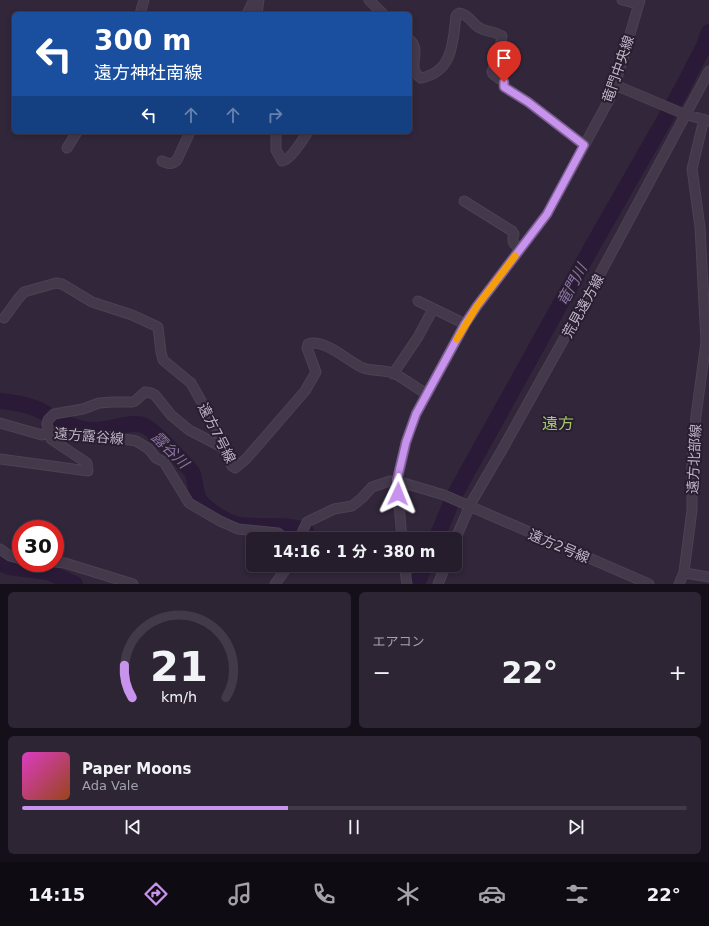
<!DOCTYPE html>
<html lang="ja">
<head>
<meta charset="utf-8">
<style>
  body { margin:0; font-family:"DejaVu Sans","Noto Sans JP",sans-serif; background:#2d2534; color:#f1f3f6; height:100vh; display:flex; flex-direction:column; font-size:15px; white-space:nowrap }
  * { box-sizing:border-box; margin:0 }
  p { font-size:13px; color:#a3a1a9 }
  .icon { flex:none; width:22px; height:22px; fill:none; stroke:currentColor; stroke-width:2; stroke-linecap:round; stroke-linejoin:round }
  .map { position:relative; height:584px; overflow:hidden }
  .side { display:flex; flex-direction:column; gap:8px; padding:8px; background:#140f18; flex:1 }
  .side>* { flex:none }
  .hud { position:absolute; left:12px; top:12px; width:400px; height:122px; border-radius:6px; box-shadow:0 2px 6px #0003,0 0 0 1px #423a48; background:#1a4fa0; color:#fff; overflow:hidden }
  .speed { position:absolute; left:12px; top:520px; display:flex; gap:8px; font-size:20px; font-weight:700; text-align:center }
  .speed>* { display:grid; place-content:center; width:52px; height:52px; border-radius:50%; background:#251c2c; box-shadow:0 2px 6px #0003,0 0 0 1px #423a48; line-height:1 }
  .speed .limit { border:6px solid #d22; background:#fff; color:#111 }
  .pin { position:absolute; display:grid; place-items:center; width:34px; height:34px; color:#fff; margin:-41px -17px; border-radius:50% 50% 50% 0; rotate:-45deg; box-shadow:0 0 4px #0007 }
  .pin .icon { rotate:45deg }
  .me { position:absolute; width:44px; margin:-22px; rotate:2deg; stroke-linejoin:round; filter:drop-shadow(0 0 3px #0008) }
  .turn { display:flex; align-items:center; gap:14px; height:84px; padding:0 16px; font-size:18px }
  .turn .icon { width:52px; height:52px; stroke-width:2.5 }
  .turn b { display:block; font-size:28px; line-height:34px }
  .lanes { display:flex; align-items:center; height:38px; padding:0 16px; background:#0003; justify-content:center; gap:20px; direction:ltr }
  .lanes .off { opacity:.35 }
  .big { font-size:30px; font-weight:700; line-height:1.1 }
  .side .card { flex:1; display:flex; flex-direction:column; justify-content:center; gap:6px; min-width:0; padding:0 14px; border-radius:6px; background:#2d2534 }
  .side .dial { align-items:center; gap:0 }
  .dial svg { height:104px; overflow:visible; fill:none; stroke:#423a48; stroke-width:7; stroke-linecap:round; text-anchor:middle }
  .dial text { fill:#f1f3f6; stroke:none }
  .song { display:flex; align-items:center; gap:12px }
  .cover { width:48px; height:48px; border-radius:6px; background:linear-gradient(135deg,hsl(310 70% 55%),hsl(20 70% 35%)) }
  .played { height:4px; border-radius:2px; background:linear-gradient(90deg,#c793ed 40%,#423a48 40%) }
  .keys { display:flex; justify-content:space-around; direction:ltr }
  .heat { display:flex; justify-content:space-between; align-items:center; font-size:22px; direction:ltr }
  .side .tiles { flex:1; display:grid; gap:8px; grid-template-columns:1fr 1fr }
  .card:last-child { grid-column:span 2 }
  .trip { position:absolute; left:246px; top:532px; width:216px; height:40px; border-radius:6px; background:#251c2c; box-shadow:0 2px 6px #0003,0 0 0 1px #423a48; font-weight:700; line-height:40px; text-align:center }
  .dock { display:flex; height:64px; justify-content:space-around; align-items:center; background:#0f0b12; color:#a3a1a9 }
  .dock .icon { width:28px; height:28px }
  .dock .current { color:#c793ed }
  .dock b { font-size:18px; color:#f1f3f6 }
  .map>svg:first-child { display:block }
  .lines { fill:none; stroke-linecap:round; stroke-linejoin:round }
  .river { stroke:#2a1a37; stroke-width:16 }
  .street-casing { stroke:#4c4254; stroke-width:11 }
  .street { stroke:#43394b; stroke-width:9 }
  .route-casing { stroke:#81609a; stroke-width:10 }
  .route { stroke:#c793ed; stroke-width:7 }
  .slow { stroke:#f59e0b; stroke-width:7 }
  .labels { text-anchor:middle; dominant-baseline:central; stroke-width:4; stroke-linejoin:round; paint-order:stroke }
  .street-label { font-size:14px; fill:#bfb5c6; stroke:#281e30 }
  .water-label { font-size:15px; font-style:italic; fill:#8b72a1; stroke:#281e30 }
  .quarter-label { font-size:16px; fill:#a4c96d; stroke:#281e30 }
</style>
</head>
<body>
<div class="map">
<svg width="709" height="584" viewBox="0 0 709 584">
  <rect width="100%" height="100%" fill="#31263a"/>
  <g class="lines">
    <path class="river" d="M 0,401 C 17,403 32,405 47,414
      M 55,419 C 68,424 82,431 96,430 C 112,430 130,420 145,426 C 156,431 182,461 192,472 C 196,481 195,493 200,501 C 204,506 209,510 214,513 C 220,517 229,523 236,524 C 260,529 284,522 306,531
      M 436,539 L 454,496 L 593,245 L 677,98 L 704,46 L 709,32
      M 0,563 L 9,567 L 48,572 L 75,584
      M 417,584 L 425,565"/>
    <g class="street-casing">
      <path id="street" d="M 369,0 L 383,14
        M 622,0 L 638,4
        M 140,14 L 144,0
        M 247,14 L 254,0
        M 257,14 L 259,0
        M 410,40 C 423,52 405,68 421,78 C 453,72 453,42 456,16 L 459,13 C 470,15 472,24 480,28 C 486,32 494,31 502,36 L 499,53 L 492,72 L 493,74 L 504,82 L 504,87 L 528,102 L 584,145
        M 615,85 L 684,114 L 709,121
        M 276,132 L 276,150 L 282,161 C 291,160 302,140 308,132
        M 67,148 L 77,132
        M 162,161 C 168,164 172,165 177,160 L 190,132
        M 464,201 L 512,231 L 514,234 C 511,242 514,244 520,249
        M 418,301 L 465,324
        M 4,318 L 18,299 L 24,292 L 56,283 L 62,284 L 92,302 L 132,315 L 158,327 L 161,352 L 163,360 L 191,383 L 225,444 L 225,452
        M 393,374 L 418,337 L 433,309
        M 0,423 L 42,435 L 50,431 L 85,437 L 105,436 L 136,441 L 149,449 L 156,458 L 164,462 L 189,503 L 220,521 L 238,529 L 278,533 L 285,539
        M 0,459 L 88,471 L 87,463 L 51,439 L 47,424 L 48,420 L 54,414 L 83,409 L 99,403 L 113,402 L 132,402 L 135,401 L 145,392 L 151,393 L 155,395 L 171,415 L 189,430 L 222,447 L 232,466 L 235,468 L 246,459 L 305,391 L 316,372 L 307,348 L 308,344 C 324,338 349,362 363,368 C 372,371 384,370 393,373 C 402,377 418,389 427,394
        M 299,539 L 307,522 L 334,509 L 352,506 L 362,498 L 372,487 L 390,481 L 397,481 L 444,495 L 649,584
        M 402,539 L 397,481 L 406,442 L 416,414 L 465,324 L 477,306 L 547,214 L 610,98 L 618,75 L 640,0
        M 455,540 L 471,503 L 502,450 L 600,274 L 709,71
        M 0,549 L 10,556 L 21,559
        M 55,562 L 65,563 L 133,584
        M 404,565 L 407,584
        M 684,572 L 691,574 L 709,577
        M 275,584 L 289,565
        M 438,584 L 446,565
        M 679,584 L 684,572 L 692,510 L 692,465 L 696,416 L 706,342 L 700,227 L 692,169 L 704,119"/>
    </g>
    <use href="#street" class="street"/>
  </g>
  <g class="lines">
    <g class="route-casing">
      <path id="route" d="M 398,494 L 397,480 L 406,442 L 416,414 L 465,324 L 477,306 L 547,214 L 584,145 L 528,102 L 504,87 L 504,82"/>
    </g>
    <use href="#route" class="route"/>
    <path class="slow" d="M 457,339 L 477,306 L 515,256"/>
  </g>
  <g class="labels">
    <g class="street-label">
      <text transform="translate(618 69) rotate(-71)">竜門中央線</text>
      <text transform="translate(583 306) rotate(-61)">荒見遠方線</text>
      <text transform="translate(217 433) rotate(63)">遠方7号線</text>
      <text transform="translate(89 436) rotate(5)">遠方露谷線</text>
      <text transform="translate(694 459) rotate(-87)">遠方北部線</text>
      <text transform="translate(559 546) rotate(23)">遠方2号線</text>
    </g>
    <g class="water-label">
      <text transform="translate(572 285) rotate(-61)">竜門川</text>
      <text transform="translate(170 450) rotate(45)">露谷川</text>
    </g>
    <g class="quarter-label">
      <text x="558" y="423">遠方</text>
    </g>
  </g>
</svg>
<div class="speed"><div class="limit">30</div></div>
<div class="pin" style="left:504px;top:82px;background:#d93025"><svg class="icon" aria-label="arrive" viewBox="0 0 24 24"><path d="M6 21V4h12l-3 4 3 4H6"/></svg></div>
<svg class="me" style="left:398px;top:494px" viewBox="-20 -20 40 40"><path d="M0-17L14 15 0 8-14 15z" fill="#c793ed" stroke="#fff" stroke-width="4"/></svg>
<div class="trip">14:16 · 1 分 · 380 m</div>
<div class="hud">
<div class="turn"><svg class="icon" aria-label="left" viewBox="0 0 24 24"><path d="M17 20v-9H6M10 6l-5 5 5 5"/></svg><div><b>300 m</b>遠方神社南線</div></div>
<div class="lanes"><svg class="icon" aria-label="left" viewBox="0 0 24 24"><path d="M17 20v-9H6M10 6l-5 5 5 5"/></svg><svg class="icon off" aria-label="ahead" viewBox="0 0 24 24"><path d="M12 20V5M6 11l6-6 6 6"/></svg><svg class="icon off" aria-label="ahead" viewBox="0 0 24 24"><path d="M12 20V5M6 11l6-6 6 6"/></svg><svg class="icon off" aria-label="right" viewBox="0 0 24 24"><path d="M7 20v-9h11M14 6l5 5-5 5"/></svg></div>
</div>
</div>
<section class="side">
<div class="tiles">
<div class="card dial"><svg viewBox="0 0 100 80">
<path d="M14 69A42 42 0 1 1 86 69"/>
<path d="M14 69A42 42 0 0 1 8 44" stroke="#c793ed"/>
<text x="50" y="56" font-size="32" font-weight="700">21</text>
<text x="50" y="72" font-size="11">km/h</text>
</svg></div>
<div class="card"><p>エアコン</p>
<div class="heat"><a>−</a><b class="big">22°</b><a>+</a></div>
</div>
<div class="card">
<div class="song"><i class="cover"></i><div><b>Paper Moons</b><p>Ada Vale</p></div></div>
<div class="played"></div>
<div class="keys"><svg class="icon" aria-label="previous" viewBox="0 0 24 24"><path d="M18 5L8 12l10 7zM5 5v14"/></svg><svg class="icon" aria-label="pause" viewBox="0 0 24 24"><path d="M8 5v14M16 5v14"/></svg><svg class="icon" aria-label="next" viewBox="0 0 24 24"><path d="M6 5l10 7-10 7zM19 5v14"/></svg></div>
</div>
</div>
</section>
<nav class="dock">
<b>14:15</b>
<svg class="icon current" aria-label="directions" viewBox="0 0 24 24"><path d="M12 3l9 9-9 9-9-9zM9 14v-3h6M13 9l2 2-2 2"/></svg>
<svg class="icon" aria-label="music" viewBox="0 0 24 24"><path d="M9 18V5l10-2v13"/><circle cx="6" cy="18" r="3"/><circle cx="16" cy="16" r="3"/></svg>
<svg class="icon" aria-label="phone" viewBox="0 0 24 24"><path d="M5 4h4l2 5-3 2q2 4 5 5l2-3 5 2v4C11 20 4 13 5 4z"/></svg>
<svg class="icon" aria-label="climate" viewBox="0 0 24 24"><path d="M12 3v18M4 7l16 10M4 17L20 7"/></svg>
<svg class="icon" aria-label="car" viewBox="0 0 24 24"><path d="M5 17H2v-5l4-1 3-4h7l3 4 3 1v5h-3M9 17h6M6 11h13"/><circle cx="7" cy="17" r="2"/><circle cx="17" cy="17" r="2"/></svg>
<svg class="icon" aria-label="filters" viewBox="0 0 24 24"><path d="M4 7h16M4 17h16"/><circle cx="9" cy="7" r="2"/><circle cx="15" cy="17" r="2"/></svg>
<b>22°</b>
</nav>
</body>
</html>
